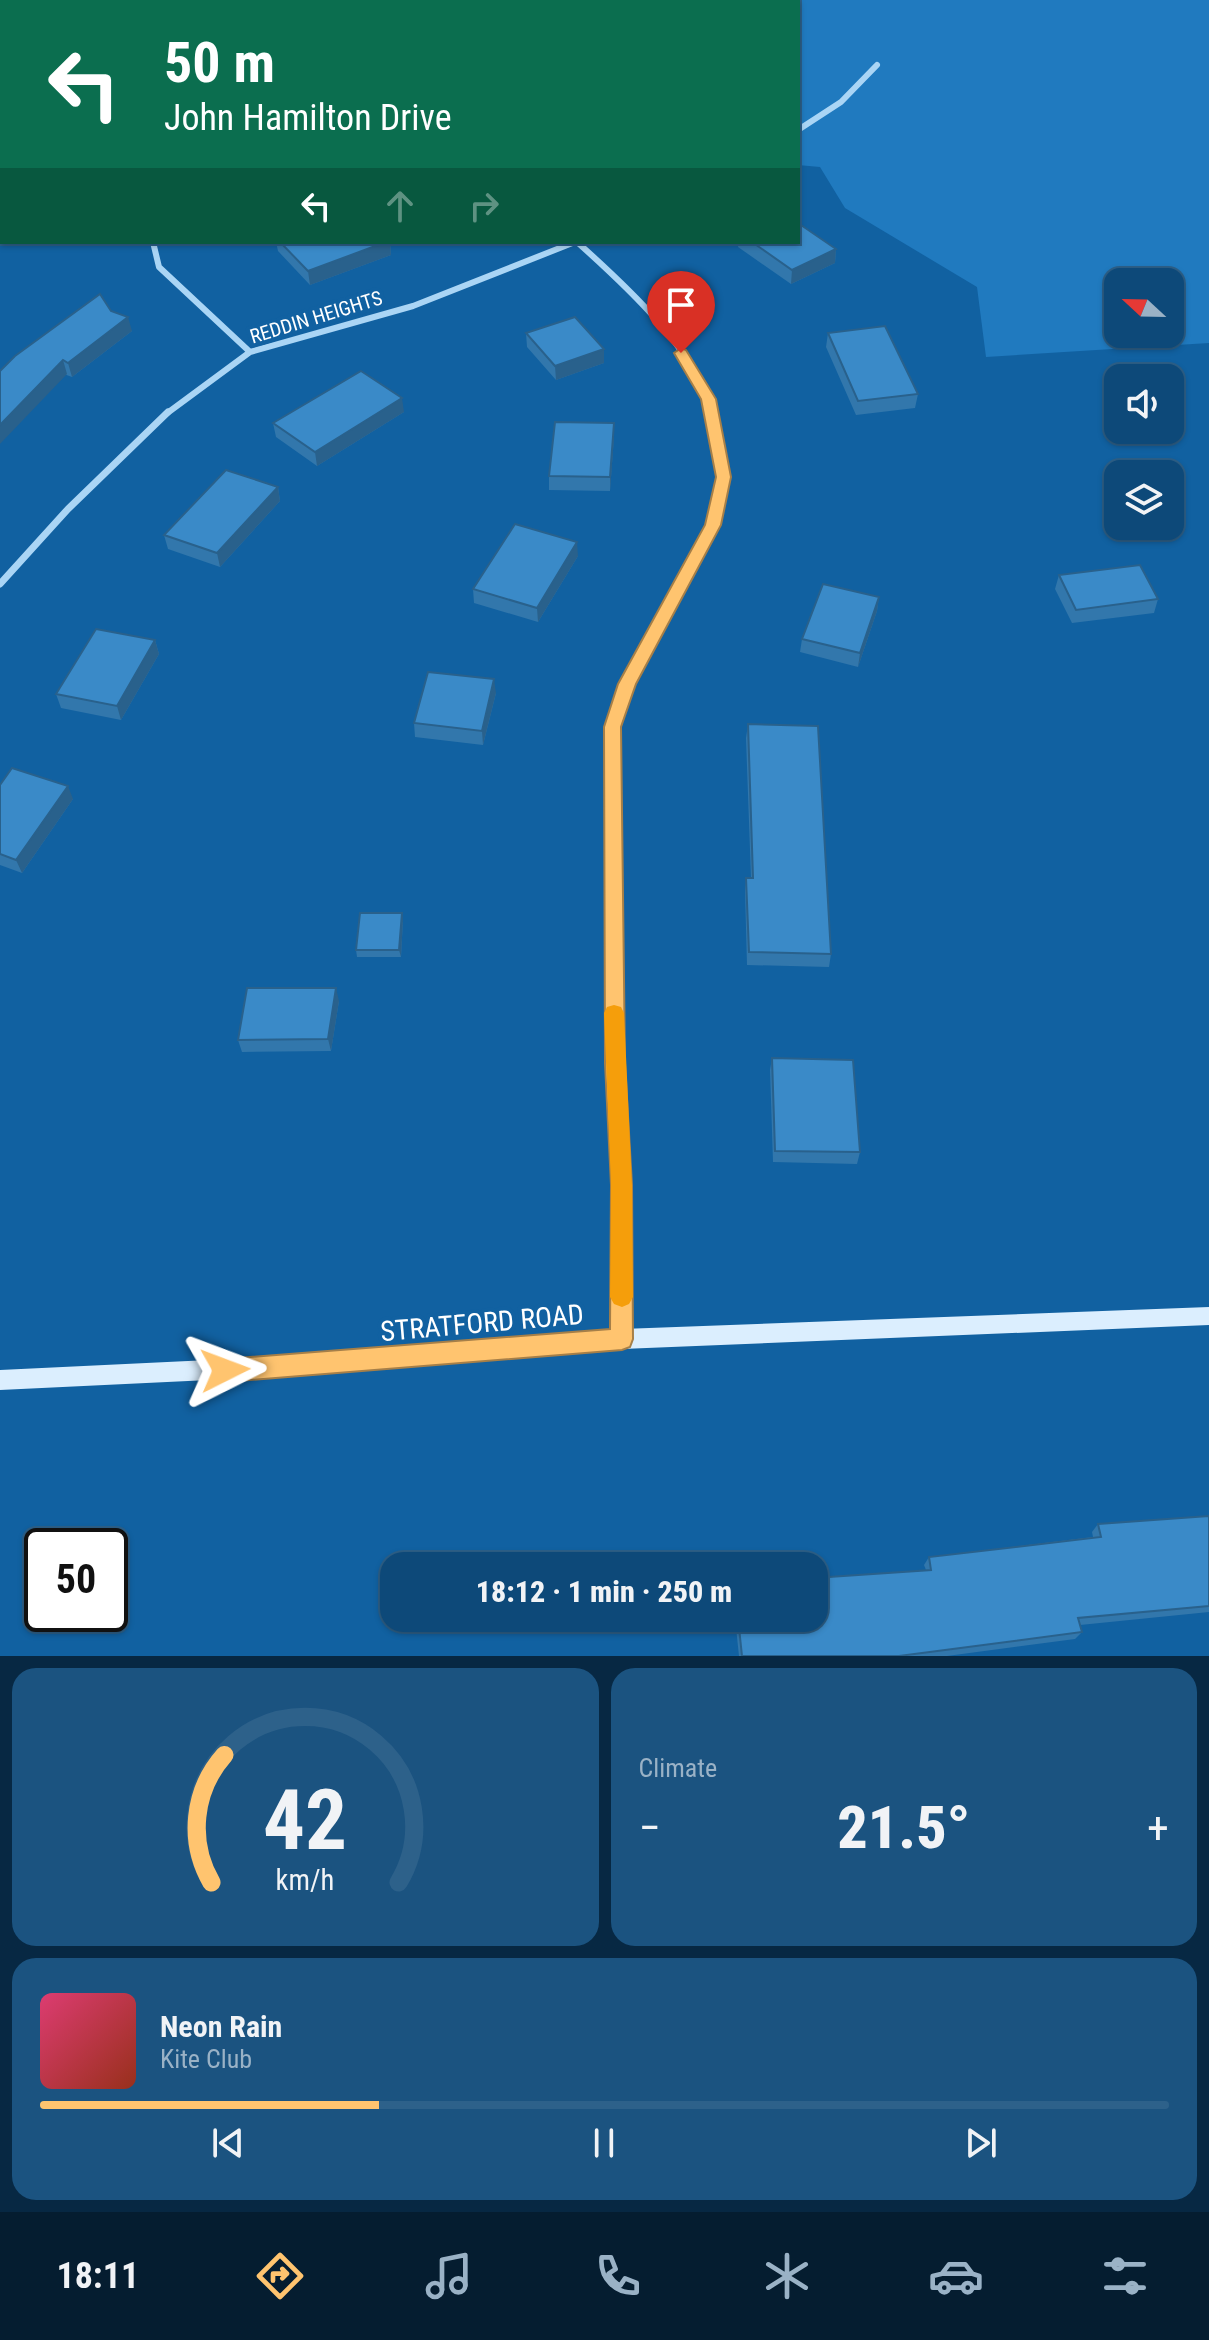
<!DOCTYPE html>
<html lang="en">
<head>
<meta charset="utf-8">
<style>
  body { margin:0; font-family:"Roboto Condensed",sans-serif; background:#1b5380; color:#f1f3f6; height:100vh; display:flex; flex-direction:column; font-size:30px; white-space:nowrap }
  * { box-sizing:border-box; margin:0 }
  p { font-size:26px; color:#9ab2c6 }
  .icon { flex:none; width:44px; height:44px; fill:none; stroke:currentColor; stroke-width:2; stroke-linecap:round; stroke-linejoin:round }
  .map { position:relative; height:1656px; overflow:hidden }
  .details { display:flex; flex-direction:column; gap:12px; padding:12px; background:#072843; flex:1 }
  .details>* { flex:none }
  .guide { position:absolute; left:0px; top:0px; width:800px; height:244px; box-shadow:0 2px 6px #0004,0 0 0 2px #2d618a; background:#0b6e4f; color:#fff; overflow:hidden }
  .needle { width:52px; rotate:292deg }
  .fabs { position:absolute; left:1104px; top:268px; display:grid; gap:16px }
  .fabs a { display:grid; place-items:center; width:80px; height:80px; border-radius:16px; background:#0d4979; box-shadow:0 2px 6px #0004,0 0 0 2px #2d618a; font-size:40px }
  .speed { position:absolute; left:24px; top:1528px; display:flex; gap:16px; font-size:40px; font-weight:700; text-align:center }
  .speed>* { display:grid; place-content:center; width:104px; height:104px; border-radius:50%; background:#0d4979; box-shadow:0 2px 6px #0004,0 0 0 2px #2d618a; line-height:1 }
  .speed .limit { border:4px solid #111; border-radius:12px; background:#fff; color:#111 }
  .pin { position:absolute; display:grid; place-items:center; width:68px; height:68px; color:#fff; margin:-82px -34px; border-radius:50% 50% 50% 0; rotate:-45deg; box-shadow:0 0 8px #0007 }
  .pin .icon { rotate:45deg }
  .me { position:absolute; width:88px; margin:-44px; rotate:87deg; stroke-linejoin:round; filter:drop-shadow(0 0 6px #0008) }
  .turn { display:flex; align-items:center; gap:28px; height:168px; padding:0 32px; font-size:36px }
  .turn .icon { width:104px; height:104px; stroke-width:2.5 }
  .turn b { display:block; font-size:56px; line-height:68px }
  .lanes { display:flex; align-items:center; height:76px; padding:0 32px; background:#0003; justify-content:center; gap:40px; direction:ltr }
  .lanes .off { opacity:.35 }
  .big { font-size:60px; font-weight:800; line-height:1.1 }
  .details .tile { flex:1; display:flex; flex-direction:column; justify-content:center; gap:12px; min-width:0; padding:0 28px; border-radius:24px; background:#1b5380 }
  .details .dial { align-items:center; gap:0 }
  .dial svg { height:208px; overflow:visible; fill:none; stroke:#2d618a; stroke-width:7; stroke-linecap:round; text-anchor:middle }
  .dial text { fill:#f1f3f6; stroke:none }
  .song { display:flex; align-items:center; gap:24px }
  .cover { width:96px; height:96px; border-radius:12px; background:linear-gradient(135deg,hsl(340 70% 55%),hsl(10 70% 35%)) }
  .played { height:8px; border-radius:4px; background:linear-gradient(90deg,#ffc46f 30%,#2d618a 30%) }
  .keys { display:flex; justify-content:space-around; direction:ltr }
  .heat { display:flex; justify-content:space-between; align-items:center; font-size:44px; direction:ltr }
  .details .tiles { flex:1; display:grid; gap:12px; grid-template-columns:1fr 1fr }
  .tile:last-child { grid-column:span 2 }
  .trip { position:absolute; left:380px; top:1552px; width:448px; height:80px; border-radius:24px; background:#0d4979; box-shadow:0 2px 6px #0004,0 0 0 2px #2d618a; font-weight:800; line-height:80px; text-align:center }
  .dock { display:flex; height:128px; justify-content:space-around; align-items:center; background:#051d30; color:#9ab2c6 }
  .dock .icon { width:56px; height:56px }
  .dock .current { color:#ffc46f }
  .dock b { font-size:36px; color:#f1f3f6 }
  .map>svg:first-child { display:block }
  .green { fill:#207abf; fill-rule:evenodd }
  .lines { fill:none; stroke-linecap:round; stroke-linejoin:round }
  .stream { fill:#9cd2f8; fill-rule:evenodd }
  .minor-far2 { stroke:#aad5f5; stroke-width:6 }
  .minor-far1 { stroke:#aad5f5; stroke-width:7 }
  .minor { stroke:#aad5f5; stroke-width:10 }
  .secondary { fill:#dbeefe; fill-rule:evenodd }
  .wall { fill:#3277ac }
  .shaded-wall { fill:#29618c }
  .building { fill:#3a8ac8; stroke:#29618c; stroke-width:2 }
  .route { fill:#ffc46f; stroke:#a67f48; stroke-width:2 }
  .slow { fill:#f59e0b }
  .labels { text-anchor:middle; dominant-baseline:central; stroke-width:8; stroke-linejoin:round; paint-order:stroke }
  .far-street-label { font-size:20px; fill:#fff; stroke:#1161a1 }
  .near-street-label { font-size:28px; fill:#fff; stroke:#1161a1 }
</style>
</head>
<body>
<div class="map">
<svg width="1209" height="1656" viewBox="0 0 1209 1656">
  <rect width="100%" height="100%" fill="#1161a1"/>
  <path class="green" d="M 710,0 L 1209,0 L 1209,343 L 986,357 L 977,287 L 845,208 L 820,167 L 798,165 L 798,2 L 705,2 ZM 1118,282 L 1170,282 L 1170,334 L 1118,334 Z"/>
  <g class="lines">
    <path class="stream" d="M 111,0 L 119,0 L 118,2 L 110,2 Z
      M 2,118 L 2,125 L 0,126 L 0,119 Z"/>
    <path class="minor-far2" d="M 334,2 L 338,0
      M 798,130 L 841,102 L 877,65
      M 153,242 L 159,267 L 250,352
      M 577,242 C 624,284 698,351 711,414
      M 166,414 L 250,352 L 413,306 L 575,242"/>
    <path class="minor-far1" d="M 0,584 L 68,509 L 168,412
      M 614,954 L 612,727 L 627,684 L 713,525 L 724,477 L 711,412"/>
    <path class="minor" d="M 614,952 L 622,1338"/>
    <path class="secondary" d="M 1209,1307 L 1209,1325 L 622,1349 L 316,1375 L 0,1390 L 0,1370 L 316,1355 L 622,1329 Z"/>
  </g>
  <path class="wall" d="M 276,242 L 390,242 L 391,255 L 310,285 L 278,251 Z
    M 739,242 L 798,242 L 836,249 L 835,263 L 791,284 L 738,247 Z
    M 111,311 L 132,331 L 72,377 L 15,356 Z
    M 526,333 L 604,363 L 556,380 L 527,347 Z
    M 828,333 L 918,394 L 915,408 L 856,415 L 826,347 Z
    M 404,412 L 317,466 L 276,437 L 273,423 Z
    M 614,437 L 610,491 L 549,490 L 549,476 Z
    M 278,487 L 280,501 L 220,567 L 168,549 L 164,535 Z
    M 578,556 L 538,622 L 474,603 L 473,589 Z
    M 1059,575 L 1158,599 L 1154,613 L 1072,623 L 1055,589 Z
    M 879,597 L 877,611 L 858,667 L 800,652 L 802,639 Z
    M 155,640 L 159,654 L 121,720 L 61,708 L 56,694 Z
    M 496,693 L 483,745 L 415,737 L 414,723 Z
    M 748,724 L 831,954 L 829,967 L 747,965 L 745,891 L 746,878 L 751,878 L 746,738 Z
    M 0,785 L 73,799 L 22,873 L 0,865 Z
    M 403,919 L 401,957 L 357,957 L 356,950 Z
    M 339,1001 L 331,1051 L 242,1052 L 238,1040 Z
    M 772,1058 L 860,1152 L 857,1164 L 773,1162 L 770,1070 Z
    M 1209,1516 L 1209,1612 L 1080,1625 L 1082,1632 L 1075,1639 L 947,1656 L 739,1656 L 735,1618 L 814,1618 L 926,1570 L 924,1565 L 929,1557 L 1093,1537 L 1092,1532 L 1098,1524 Z"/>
  <path class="shaded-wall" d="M 386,242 L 390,242 L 391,255 L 310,285 L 308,271 Z
    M 836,249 L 835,263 L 791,284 L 792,270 Z
    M 128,317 L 132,331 L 72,377 L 68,363 Z
    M 604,349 L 604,363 L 556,380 L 555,366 Z
    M 63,360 L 67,374 L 0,444 L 0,425 Z
    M 402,398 L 404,412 L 317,466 L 315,452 Z
    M 614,423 L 614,437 L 610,491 L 610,477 Z
    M 278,487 L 280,501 L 220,567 L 217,553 Z
    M 577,542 L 578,556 L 538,622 L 537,608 Z
    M 879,597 L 877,611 L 858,667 L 860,653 Z
    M 155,640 L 159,654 L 121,720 L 117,706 Z
    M 494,679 L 496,693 L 483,745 L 482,731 Z
    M 68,786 L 73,799 L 22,873 L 16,860 Z
    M 402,913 L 403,919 L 401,957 L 399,950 Z
    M 336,988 L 339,1001 L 331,1051 L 328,1039 Z"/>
  <path class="building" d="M 798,223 L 836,249 L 792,270 L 752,242 L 798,242 Z
    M 280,242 L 386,242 L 308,271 Z
    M 100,294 L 111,311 L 128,317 L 68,363 L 63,360 L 0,425 L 0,371 L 15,356 Z
    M 575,317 L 604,349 L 555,366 L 526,333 Z
    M 885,326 L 918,394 L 858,401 L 828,333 Z
    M 361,371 L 402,398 L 315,452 L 273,423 Z
    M 555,422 L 614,423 L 610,477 L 549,476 Z
    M 226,470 L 278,487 L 217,553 L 164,535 Z
    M 515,524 L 577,542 L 537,608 L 473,589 Z
    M 1140,565 L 1158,599 L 1076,610 L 1059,575 Z
    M 823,584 L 879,597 L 860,653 L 802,639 Z
    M 96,629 L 155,640 L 117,706 L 56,694 Z
    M 428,672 L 494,679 L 482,731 L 414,723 Z
    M 748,724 L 818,726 L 831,954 L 749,952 L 746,878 L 753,878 Z
    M 12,768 L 68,786 L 16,860 L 0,854 L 0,785 Z
    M 360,913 L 402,913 L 399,950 L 356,950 Z
    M 247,988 L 336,988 L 328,1039 L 238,1040 Z
    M 772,1058 L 853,1060 L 860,1152 L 775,1151 Z
    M 1209,1516 L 1209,1606 L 1078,1618 L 1082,1632 L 899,1656 L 742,1656 L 738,1618 L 814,1618 L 814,1578 L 931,1570 L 929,1557 L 1101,1537 L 1098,1524 Z
    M 797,1551 L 798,1566 L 733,1566 L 732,1556 Z"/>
  <path class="route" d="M 681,348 L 686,350 L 716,399 L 731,477 L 721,525 L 636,684 L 621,727 L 625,1063 L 632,1185 L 633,1339 L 630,1347 L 622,1350 L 225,1382 L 217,1378 L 214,1370 L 217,1363 L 225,1359 L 610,1329 L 611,1185 L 605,1063 L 604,727 L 618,684 L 705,525 L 716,477 L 701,399 L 674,353 Z"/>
  <path class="slow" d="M 614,1005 L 621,1007 L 624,1013 L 632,1185 L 633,1297 L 629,1304 L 622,1307 L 614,1304 L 610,1297 L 611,1185 L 604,1013 L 607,1007 Z"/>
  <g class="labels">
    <g class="far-street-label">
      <text transform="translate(316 317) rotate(-17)">REDDIN HEIGHTS</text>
    </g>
    <g class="near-street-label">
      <text transform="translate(482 1323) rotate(-5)">STRATFORD ROAD</text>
    </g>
  </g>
</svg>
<div class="fabs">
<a><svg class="needle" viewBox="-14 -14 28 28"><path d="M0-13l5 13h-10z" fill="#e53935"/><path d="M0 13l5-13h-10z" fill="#9ab2c6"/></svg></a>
<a><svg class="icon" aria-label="sound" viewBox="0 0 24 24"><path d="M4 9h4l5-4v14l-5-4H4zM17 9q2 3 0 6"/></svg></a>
<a><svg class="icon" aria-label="layers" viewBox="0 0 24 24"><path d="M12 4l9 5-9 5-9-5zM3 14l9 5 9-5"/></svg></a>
</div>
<div class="speed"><div class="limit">50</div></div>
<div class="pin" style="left:681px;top:353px;background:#d93025"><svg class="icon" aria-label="arrive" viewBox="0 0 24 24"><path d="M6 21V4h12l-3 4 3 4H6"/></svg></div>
<svg class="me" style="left:225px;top:1370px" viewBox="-20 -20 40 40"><path d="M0-17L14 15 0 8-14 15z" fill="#ffc46f" stroke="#fff" stroke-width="4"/></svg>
<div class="trip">18:12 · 1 min · 250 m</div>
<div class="guide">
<div class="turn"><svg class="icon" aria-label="left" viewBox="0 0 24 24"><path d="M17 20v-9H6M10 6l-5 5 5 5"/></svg><div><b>50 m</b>John Hamilton Drive</div></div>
<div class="lanes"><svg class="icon" aria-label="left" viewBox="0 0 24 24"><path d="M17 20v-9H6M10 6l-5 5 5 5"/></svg><svg class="icon off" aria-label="ahead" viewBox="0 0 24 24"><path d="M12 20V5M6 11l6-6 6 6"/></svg><svg class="icon off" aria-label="right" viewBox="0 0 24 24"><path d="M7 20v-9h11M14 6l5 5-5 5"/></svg></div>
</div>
</div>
<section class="details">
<div class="tiles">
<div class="tile dial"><svg viewBox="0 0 100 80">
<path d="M14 69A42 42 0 1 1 86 69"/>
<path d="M14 69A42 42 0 0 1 19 20" stroke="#ffc46f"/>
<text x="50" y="56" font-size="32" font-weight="700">42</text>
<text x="50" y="72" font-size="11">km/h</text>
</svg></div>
<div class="tile"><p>Climate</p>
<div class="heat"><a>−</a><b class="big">21.5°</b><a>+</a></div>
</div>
<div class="tile">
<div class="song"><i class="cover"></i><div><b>Neon Rain</b><p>Kite Club</p></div></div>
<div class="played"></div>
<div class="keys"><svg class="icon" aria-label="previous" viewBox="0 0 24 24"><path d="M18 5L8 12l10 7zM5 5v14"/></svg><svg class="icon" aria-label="pause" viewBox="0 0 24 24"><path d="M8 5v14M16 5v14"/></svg><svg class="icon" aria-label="next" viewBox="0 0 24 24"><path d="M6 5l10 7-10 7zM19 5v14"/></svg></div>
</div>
</div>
</section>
<nav class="dock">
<b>18:11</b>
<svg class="icon current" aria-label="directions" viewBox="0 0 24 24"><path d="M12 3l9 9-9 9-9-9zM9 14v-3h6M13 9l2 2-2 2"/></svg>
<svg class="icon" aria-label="music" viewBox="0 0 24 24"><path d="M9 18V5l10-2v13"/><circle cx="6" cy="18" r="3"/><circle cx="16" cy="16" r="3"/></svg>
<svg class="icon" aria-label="phone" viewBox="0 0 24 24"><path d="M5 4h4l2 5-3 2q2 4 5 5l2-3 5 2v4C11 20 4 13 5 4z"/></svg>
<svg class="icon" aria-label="climate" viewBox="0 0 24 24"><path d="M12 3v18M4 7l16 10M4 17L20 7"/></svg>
<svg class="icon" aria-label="car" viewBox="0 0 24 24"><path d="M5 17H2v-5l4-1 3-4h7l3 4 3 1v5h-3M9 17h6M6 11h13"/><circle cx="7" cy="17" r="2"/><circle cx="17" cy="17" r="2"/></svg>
<svg class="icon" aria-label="filters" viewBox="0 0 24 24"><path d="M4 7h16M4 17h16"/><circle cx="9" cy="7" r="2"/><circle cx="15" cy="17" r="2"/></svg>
</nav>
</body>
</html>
